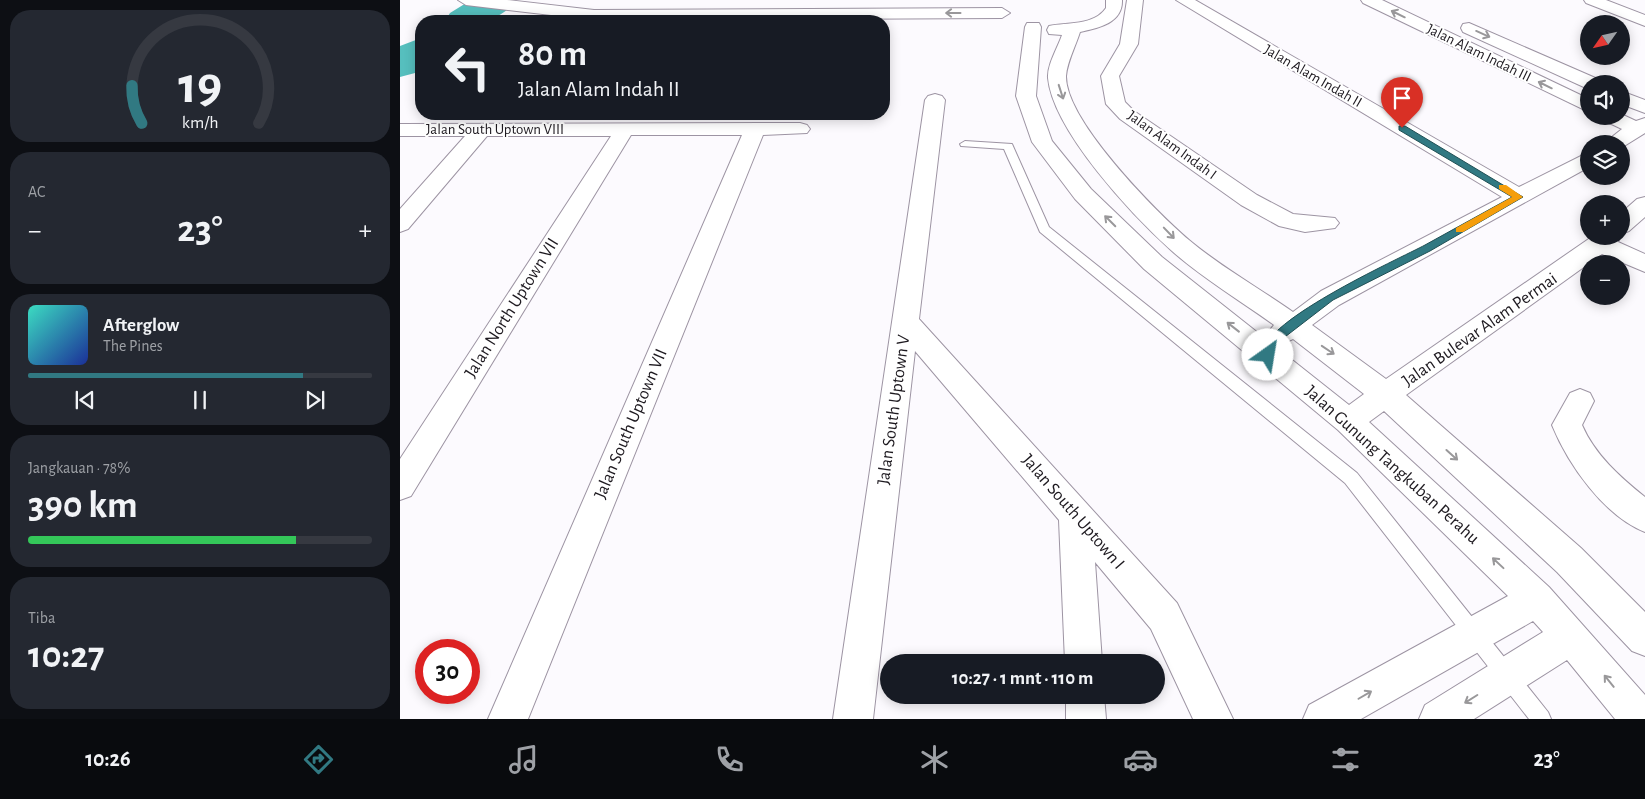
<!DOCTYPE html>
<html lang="id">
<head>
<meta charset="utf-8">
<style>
  body { margin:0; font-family:"Alegreya Sans",sans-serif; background:#242831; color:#f1f3f6; height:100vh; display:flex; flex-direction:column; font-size:19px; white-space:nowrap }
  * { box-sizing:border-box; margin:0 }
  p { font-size:16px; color:#9ea1a6 }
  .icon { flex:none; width:28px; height:28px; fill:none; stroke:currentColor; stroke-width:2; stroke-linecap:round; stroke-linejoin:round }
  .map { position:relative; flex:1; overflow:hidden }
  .panel { display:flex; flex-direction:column; gap:10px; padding:10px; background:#0d0f14; width:400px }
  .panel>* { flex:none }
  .guide { position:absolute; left:15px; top:15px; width:475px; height:105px; border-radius:20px; box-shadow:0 2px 12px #0003; background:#171b24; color:#f1f3f6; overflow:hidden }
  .needle { width:32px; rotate:236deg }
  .tools { position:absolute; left:1180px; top:15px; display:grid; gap:10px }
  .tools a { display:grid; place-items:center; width:50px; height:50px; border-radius:50%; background:#171b24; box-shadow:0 2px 12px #0003; font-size:25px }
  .speed { position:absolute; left:15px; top:639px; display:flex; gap:10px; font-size:25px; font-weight:700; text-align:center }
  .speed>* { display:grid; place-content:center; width:65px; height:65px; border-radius:50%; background:#171b24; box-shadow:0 2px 12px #0003; line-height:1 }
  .speed .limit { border:8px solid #d22; background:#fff; color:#111 }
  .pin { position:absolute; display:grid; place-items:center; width:42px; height:42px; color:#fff; margin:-51px -21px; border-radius:50% 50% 50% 0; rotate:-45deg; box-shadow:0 0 5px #0007 }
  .pin .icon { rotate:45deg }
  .me { position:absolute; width:55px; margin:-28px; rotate:32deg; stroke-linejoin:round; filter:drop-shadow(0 0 4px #0008) }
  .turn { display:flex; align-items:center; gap:18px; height:105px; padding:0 20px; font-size:22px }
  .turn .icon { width:65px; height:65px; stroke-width:2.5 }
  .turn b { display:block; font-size:35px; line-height:42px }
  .big { font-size:38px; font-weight:700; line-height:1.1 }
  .panel .widget { flex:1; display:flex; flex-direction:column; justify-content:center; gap:8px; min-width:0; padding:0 18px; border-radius:20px; background:#242831 }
  .panel .dial { align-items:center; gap:0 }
  .dial svg { height:130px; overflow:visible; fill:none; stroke:#363941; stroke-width:7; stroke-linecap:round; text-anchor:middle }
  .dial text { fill:#f1f3f6; stroke:none }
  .song { display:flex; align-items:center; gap:15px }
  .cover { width:60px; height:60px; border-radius:8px; background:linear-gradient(135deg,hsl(170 70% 55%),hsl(230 70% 35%)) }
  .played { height:5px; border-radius:2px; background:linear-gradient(90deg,#317982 80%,#363941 80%) }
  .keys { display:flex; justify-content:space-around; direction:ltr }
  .heat { display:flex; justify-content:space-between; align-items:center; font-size:28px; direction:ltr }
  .charge { height:8px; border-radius:4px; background:linear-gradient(90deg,#34c759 78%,#363941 0) }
  .trip { position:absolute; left:480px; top:654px; width:285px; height:50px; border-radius:25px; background:#171b24; box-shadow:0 2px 12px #0003; font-weight:700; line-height:50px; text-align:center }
  .tabs { display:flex; height:80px; justify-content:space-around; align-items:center; background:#090b0e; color:#9ea1a6 }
  .tabs .icon { width:35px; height:35px }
  .tabs .current { color:#317982 }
  .tabs b { font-size:22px; color:#f1f3f6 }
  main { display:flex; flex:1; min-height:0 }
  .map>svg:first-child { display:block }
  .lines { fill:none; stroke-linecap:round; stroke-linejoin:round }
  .river { fill:#56bfbe; fill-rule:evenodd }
  .lane-casing { stroke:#9d94a3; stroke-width:2 }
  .street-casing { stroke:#9d94a3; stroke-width:2 }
  .lane { fill:#fff; fill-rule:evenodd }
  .street { fill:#fff; fill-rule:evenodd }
  .oneway { stroke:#99989a }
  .route { fill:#317982; stroke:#204f54 }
  .slow { fill:#f59e0b }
  .labels { text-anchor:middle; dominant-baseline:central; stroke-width:4; stroke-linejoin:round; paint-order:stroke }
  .far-street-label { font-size:15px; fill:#1d191f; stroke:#fff }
  .street-label { font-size:18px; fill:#1d191f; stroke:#fff }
</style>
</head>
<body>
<main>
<section class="panel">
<div class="widget dial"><svg viewBox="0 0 100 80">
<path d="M14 69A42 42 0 1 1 86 69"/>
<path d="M14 69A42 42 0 0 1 8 46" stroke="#317982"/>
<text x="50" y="56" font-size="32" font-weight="700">19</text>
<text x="50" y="72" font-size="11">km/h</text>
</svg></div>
<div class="widget"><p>AC</p>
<div class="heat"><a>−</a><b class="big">23°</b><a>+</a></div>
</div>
<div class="widget">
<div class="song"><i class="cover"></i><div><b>Afterglow</b><p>The Pines</p></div></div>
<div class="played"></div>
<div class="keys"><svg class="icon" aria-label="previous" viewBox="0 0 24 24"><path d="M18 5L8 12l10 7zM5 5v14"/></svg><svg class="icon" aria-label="pause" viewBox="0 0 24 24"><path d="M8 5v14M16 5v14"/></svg><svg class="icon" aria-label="next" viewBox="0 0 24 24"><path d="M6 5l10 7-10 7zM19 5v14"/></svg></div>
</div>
<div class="widget"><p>Jangkauan · 78%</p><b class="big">390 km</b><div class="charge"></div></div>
<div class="widget"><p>Tiba</p><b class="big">10:27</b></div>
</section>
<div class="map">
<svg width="1245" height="719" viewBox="0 0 1245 719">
  <rect width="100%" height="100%" fill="#fcfafe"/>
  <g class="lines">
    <path class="river" d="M 71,0 L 116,0 C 97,26 73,21 45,21 L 50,13 Z
      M 21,38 L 21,68 L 15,73 L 0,77 L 0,46 Z"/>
    <g class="lane-casing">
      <path id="lane" d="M 565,141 L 612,144 L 649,227 L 957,473 L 1148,712 L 1151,719 L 1129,719 L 945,483 L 640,232 L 604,149 L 561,146 L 560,144 Z"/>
    </g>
    <g class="street-casing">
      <path id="street" d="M 58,0 L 107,0 L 194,10 L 602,8 L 610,13 L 602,18 L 194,20 L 66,5 Z
        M 706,0 L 722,0 C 723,23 699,28 680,32 C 676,45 667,62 666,76 C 665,120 756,212 789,240 C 821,267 859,288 893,312 L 921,291 L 1102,197 L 776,0 L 795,0 L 1119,187 L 1189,152 L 1189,167 L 939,305 L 912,325 L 986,379 L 1193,236 L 1221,235 L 1218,242 L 1245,254 L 1245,272 L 1202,254 L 1006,395 L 1181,548 L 1245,612 L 1245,656 L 1232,651 L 1157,572 L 984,411 L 969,422 L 1149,587 L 1245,695 L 1245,719 L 1215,719 L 1167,660 L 1074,719 L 1019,719 L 1025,705 L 1143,632 L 1133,621 L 961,719 L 903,719 L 909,705 L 1108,596 L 938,430 L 744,269 L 675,199 L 632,142 L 616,96 L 625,27 L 627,23 L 639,23 L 641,27 L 636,96 L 652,141 L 691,189 L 762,257 L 867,340 L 865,336 L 874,325 C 841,301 802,278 772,251 C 733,216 653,131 648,78 C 647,65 658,47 662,35 L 649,34 L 647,30 L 649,26 C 667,22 694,26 706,8 ZM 893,339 L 964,394 L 949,405 L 872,344 L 878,346 Z
        M 727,0 L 743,0 L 738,44 L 719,76 L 725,102 L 734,111 L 857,195 L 893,214 L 935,218 L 939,223 L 935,228 L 905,232 L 879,226 L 841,205 L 720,119 L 706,104 L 701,76 L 720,44 Z
        M 961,0 L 982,0 L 1189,99 L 1189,112 L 963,3 Z
        M 1184,0 L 1206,0 L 1245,15 L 1245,26 L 1186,3 Z
        M 1069,23 L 1200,80 L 1202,84 L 1189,84 L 1189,89 L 1186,88 L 1063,32 L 1061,28 L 1063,24 Z
        M 1221,91 L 1245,100 L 1245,113 L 1221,104 Z
        M 535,94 L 542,96 L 545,100 L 519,319 L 777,603 L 833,719 L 793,719 L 751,629 L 695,562 L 702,662 L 665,662 L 659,520 L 515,351 L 473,719 L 433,719 L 525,100 L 528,96 Z
        M 1221,114 L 1236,121 L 1245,118 L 1245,133 L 1221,148 L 1221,144 L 1203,144 L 1222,129 L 1203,120 L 1200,116 L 1221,116 Z
        M 400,123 L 407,125 L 410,129 L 407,133 L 363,135 L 128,719 L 88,719 L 342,135 L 231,135 L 11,496 L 0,500 L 0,459 L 211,136 L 87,136 L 8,229 L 0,232 L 0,209 L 65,136 L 0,136 L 0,124 Z
        M 1245,197 L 1245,217 L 1229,231 L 1221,234 L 1221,213 L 1237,199 Z
        M 1180,389 L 1190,393 L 1194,401 L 1182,425 C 1195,455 1220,477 1245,497 L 1245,532 C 1204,516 1168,464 1152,425 L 1170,393 Z
        M 666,695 L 704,695 L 706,719 L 666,719 Z"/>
    </g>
    <use href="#lane" class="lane"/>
    <use href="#street" class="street"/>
  </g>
  <defs><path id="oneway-shaft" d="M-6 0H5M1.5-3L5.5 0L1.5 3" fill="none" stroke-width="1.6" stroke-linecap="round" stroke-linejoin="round" transform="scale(1.25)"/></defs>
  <g class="oneway">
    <use href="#oneway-shaft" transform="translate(553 13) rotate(180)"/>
    <use href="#oneway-shaft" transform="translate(998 14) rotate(-154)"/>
    <use href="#oneway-shaft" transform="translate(1083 34) rotate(24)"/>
    <use href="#oneway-shaft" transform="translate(1145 85) rotate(-154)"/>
    <use href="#oneway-shaft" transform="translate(661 92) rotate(72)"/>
    <use href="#oneway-shaft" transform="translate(710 221) rotate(-135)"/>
    <use href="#oneway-shaft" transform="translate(769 233) rotate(46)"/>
    <use href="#oneway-shaft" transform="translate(833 327) rotate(-142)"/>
    <use href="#oneway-shaft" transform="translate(928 350) rotate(34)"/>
    <use href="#oneway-shaft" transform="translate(1052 455) rotate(42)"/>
    <use href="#oneway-shaft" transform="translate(1098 563) rotate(-137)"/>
    <use href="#oneway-shaft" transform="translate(1209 681) rotate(-129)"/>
    <use href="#oneway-shaft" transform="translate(965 695) rotate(-30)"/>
    <use href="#oneway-shaft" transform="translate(1071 699) rotate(148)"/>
  </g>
  <path class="route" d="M 999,126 L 1005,126 L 1123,197 L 1030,251 L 933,300 L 881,340 L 872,358 L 864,358 C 849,326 1001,258 1025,245 C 1054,229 1083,213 1112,197 L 999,130 Z"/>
  <path class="slow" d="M 1099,185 L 1106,185 L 1123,197 L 1063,232 L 1056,232 L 1056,228 L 1112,197 L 1099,189 Z"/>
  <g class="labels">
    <g class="far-street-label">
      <text transform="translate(1079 53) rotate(26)">Jalan Alam Indah III</text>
      <text transform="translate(913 76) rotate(30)">Jalan Alam Indah II</text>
      <text x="95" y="129">Jalan South Uptown VIII</text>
      <text transform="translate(772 145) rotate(36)">Jalan Alam Indah I</text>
    </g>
    <g class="street-label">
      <text transform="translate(112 308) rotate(-58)">Jalan North Uptown VII</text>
      <text transform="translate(1080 330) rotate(-35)">Jalan Bulevar Alam Permai</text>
      <text transform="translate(494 410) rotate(-82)">Jalan South Uptown V</text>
      <text transform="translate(231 424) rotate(-67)">Jalan South Uptown VII</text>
      <text transform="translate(992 465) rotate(42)">Jalan Gunung Tangkuban Perahu</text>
      <text transform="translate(673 512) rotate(49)">Jalan South Uptown I</text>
    </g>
  </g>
</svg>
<div class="tools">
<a><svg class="needle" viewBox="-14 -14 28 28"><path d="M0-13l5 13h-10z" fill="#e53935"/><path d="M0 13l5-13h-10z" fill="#9ea1a6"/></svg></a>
<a><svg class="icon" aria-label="sound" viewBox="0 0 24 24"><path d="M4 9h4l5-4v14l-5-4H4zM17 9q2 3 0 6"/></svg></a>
<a><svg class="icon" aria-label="layers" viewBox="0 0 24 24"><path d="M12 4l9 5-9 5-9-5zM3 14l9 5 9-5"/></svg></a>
<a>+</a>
<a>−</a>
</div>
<div class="speed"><div class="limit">30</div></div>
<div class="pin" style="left:1002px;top:128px;background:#d93025"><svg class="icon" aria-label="arrive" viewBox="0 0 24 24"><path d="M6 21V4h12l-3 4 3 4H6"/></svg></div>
<svg class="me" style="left:868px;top:355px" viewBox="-20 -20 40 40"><circle r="19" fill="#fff"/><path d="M0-13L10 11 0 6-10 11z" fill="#317982"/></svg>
<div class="trip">10:27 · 1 mnt · 110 m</div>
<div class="guide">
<div class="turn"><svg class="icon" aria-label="left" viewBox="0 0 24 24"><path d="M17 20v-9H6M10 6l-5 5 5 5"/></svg><div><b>80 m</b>Jalan Alam Indah II</div></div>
</div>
</div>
</main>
<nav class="tabs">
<b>10:26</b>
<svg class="icon current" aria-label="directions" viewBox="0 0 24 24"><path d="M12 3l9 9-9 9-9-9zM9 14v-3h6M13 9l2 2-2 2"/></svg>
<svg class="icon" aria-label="music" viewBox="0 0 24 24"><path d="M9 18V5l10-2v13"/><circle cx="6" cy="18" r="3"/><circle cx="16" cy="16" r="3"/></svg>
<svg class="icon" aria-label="phone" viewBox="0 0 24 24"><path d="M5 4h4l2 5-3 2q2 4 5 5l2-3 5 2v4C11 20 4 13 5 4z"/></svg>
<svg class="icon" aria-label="climate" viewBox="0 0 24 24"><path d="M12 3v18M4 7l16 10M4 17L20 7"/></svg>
<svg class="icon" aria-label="car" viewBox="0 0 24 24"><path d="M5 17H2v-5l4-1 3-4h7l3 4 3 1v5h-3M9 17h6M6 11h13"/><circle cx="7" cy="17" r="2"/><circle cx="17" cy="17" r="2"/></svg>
<svg class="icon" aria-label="filters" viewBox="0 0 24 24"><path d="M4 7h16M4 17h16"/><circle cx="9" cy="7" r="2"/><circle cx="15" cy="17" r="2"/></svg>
<b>23°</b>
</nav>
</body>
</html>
